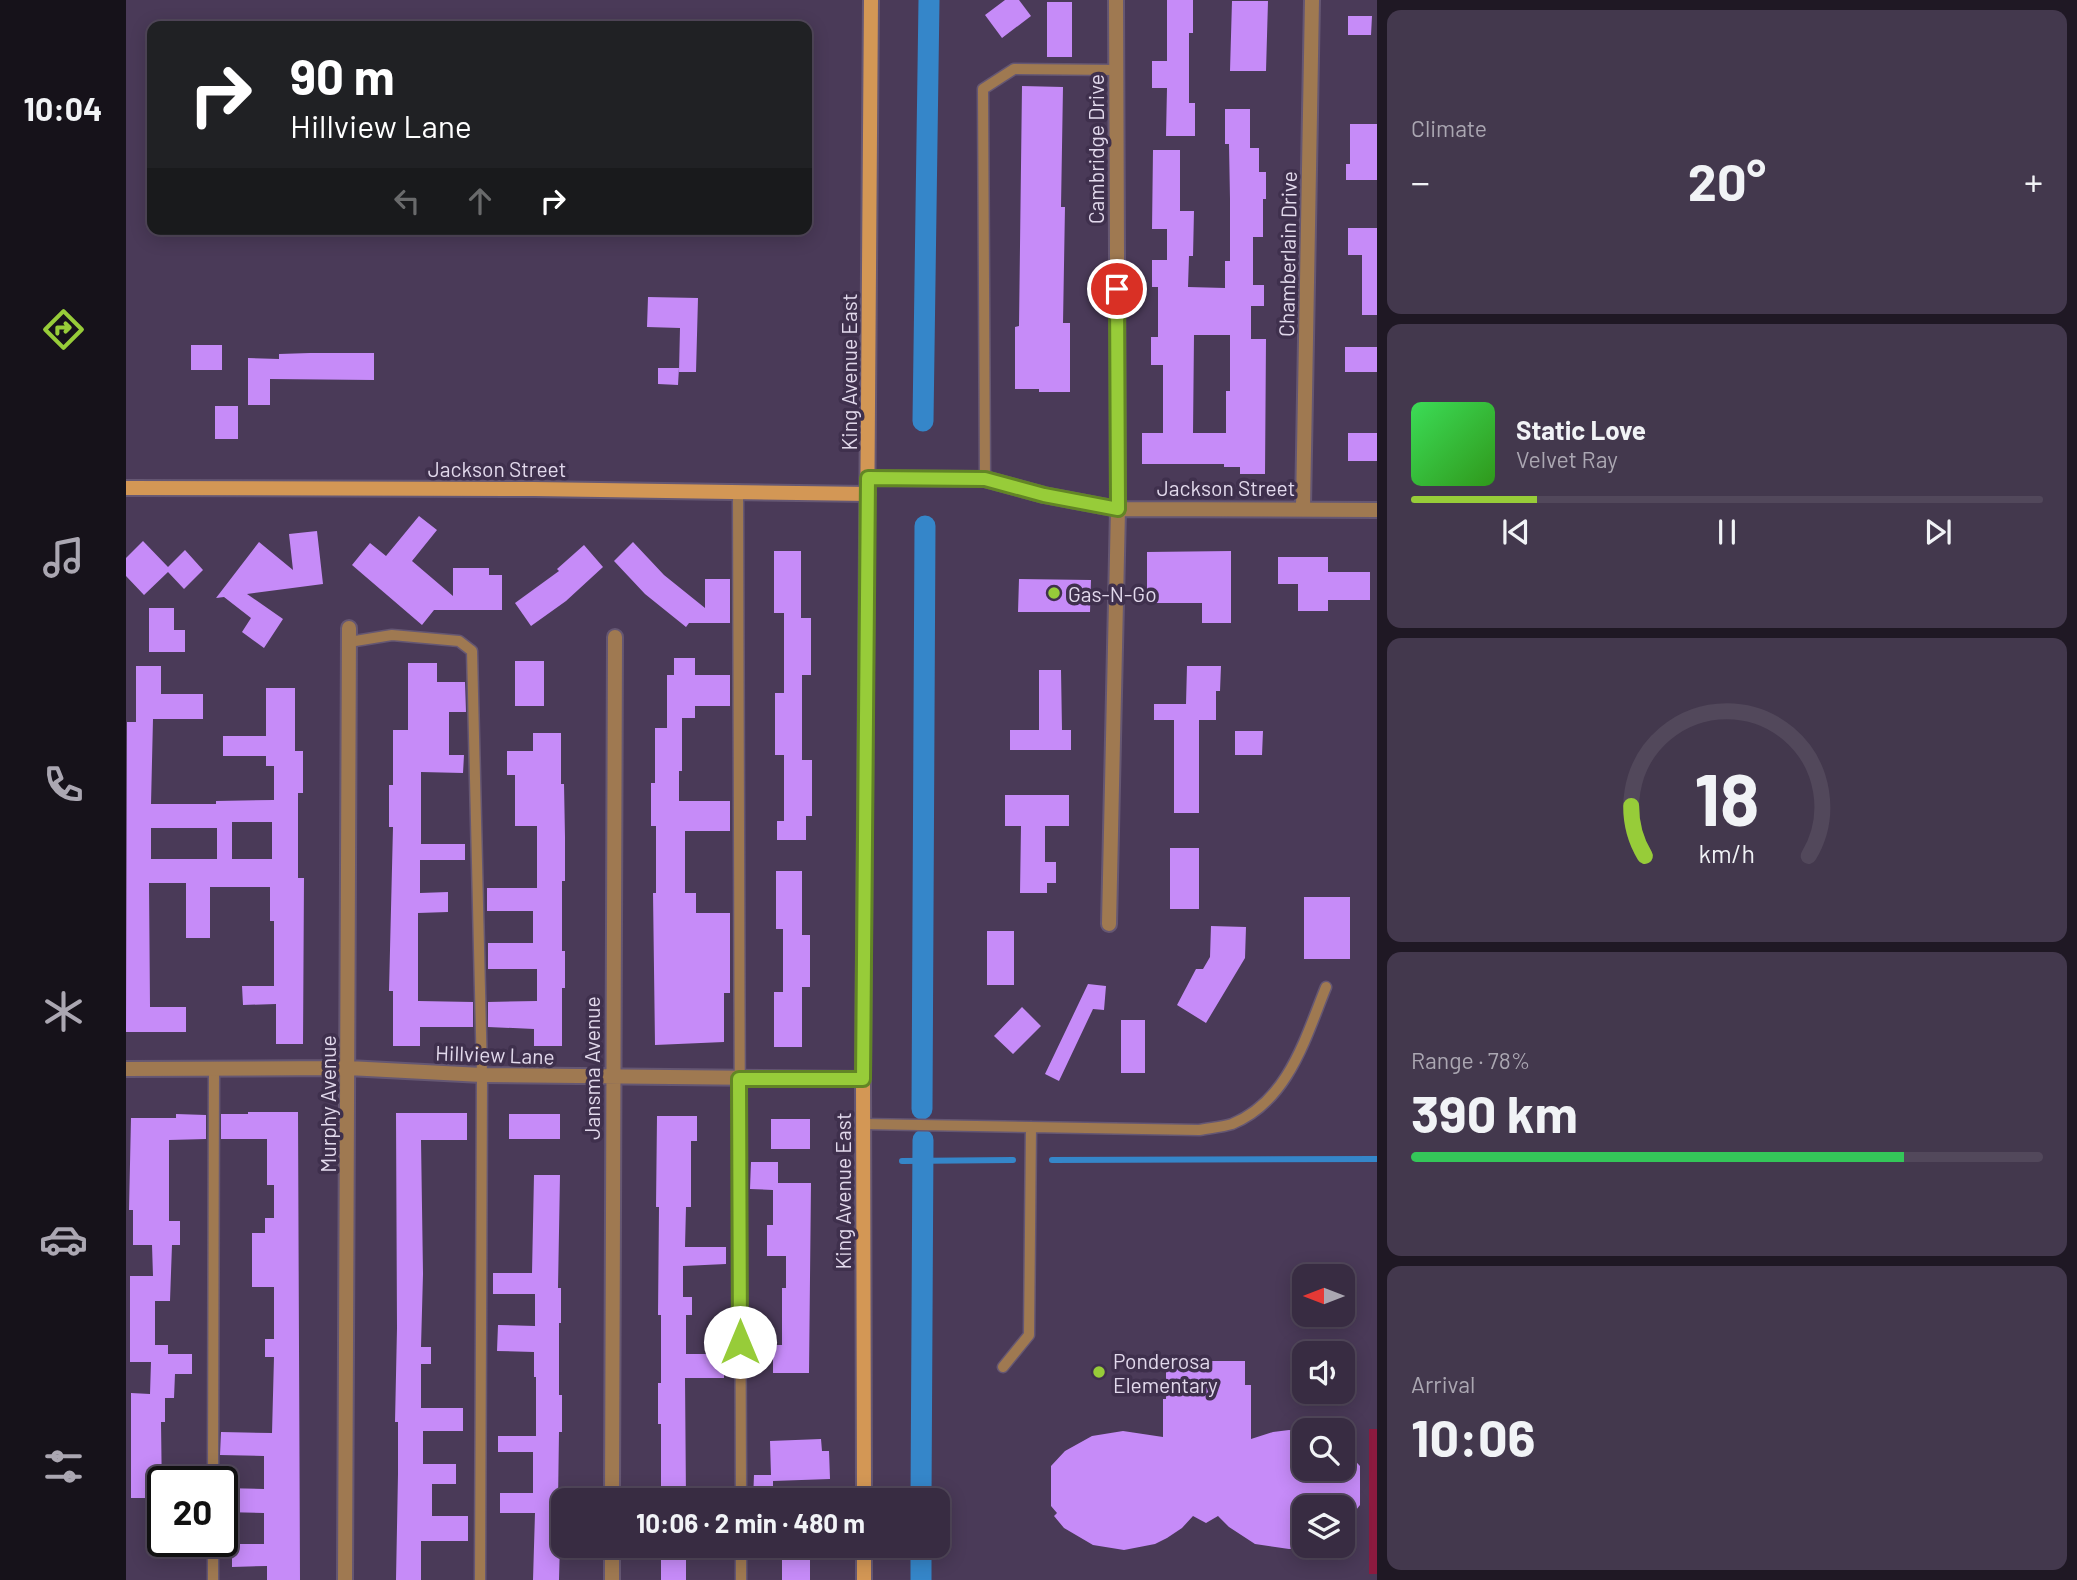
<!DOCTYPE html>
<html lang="en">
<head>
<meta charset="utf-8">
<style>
  body { margin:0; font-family:Barlow,sans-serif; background:#43384d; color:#f1f3f6; height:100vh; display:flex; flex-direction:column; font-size:26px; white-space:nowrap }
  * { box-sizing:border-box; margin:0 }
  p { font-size:23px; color:#aba7b2 }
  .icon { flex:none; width:38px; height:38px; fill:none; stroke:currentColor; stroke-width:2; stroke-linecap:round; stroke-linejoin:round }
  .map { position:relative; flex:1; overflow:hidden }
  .details { display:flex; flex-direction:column; gap:10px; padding:10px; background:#1f1824; width:700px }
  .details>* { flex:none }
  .banner { position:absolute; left:21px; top:21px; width:665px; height:214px; border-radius:14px; box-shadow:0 4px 18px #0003,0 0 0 2px #52485b; background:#202124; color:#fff; overflow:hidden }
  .needle { width:46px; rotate:270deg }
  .fabs { position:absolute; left:1166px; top:1264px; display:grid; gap:14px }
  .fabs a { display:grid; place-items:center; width:63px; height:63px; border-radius:14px; background:#382c42; box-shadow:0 4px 18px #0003,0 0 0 2px #52485b; font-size:35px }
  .speed { position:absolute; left:21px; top:1466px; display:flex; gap:14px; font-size:35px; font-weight:700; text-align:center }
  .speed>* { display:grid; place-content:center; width:91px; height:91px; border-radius:50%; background:#382c42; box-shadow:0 4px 18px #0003,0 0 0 2px #52485b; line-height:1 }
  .speed .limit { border:4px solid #111; border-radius:10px; background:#fff; color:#111 }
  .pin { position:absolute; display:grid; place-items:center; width:60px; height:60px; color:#fff; margin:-30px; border:4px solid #fff; border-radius:50%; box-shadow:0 2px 7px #0007 }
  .me { position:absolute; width:77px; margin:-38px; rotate:0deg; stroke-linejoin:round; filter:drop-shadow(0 0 5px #0008) }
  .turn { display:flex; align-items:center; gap:24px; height:147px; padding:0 28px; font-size:32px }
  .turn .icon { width:91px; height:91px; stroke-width:2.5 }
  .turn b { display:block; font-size:49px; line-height:60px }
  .lanes { display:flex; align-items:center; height:66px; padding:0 28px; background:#0003; justify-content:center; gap:35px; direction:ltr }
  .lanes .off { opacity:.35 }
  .big { font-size:52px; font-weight:700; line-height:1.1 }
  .details .tile { flex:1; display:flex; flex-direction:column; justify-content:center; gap:10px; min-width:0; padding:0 24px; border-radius:14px; background:#43384d }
  .details .dial { align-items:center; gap:0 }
  .dial svg { height:182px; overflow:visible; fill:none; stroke:#52485b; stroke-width:7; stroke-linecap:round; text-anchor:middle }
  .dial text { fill:#f1f3f6; stroke:none }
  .song { display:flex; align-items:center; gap:21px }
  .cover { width:84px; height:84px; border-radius:10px; background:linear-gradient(135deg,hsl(130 70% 55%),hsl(110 70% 35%)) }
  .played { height:7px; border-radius:4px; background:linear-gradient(90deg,#97cc39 20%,#52485b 20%) }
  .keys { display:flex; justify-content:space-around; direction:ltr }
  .heat { display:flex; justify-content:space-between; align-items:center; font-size:38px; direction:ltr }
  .charge { height:10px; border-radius:5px; background:linear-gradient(90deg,#34c759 78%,#52485b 0) }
  .trip { position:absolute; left:425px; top:1488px; width:399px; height:70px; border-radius:14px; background:#382c42; box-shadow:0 4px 18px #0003,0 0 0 2px #52485b; font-weight:700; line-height:70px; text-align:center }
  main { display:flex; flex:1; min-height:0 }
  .menu { display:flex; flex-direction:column; width:126px; justify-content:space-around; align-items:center; background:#16121a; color:#aba7b2 }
  .menu .icon { width:49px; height:49px }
  .menu .on { color:#97cc39 }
  .menu b { font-size:32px; color:#f1f3f6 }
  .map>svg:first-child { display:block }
  .green { fill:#8c1a3f }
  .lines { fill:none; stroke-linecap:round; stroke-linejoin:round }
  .stream { stroke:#3586c9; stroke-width:6 }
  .canal { stroke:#3586c9; stroke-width:21 }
  .building { fill:#c68bf8; fill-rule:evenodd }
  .lane-casing { stroke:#655773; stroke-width:13 }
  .street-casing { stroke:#655773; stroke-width:18 }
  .secondary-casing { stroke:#655773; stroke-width:18 }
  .lane { stroke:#9f7951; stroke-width:10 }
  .street { stroke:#9f7951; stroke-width:14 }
  .secondary { stroke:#d39755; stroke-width:14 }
  .route-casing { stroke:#628525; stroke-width:18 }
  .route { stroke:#97cc39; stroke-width:12 }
  .poi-dot { fill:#97cc39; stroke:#3f304d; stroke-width:2.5 }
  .labels { text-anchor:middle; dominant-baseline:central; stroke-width:7; stroke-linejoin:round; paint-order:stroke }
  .street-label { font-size:21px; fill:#e2d9ec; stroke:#3f304d }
  .poi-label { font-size:21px; fill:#e2d9ec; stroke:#3f304d; text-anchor:start }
</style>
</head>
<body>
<main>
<nav class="menu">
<b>10:04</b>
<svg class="icon on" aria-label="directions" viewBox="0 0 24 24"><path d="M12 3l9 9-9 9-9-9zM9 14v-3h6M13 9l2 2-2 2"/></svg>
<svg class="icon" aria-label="music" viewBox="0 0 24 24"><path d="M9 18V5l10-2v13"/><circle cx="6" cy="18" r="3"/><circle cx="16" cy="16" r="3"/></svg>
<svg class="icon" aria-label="phone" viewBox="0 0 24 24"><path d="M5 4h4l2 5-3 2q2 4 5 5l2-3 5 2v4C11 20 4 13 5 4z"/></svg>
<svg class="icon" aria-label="climate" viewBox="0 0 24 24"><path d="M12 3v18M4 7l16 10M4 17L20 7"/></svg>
<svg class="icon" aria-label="car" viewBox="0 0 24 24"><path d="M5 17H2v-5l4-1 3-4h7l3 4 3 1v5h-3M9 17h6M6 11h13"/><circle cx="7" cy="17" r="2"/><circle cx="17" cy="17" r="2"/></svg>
<svg class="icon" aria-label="filters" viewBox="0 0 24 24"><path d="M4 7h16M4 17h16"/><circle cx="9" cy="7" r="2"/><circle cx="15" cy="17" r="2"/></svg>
</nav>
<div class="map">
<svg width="1251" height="1580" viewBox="0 0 1251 1580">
  <rect width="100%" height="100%" fill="#4a3a58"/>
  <path class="green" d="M 1243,1429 L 1251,1429 L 1251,1574 L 1243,1574 Z"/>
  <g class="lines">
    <path class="stream" d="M 926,1160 L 1251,1159
      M 776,1161 L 887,1160"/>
    <path class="canal" d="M 797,421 L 803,0
      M 796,1109 L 799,526
      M 795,1500 L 797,1140
      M 795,1580 L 795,1545"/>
  </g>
  <path class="building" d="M 879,0 L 893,0 L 905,16 L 876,38 L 859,15 Z
    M 1041,0 L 1067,0 L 1067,33 L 1063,33 L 1063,103 L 1069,103 L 1069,136 L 1040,136 L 1041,88 L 1026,88 L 1026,61 L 1041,61 Z
    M 1106,1 L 1142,1 L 1140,71 L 1104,71 Z
    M 921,2 L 946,2 L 946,57 L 921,57 Z
    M 1222,16 L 1246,16 L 1245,35 L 1222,35 Z
    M 896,86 L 937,87 L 935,207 L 939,207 L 937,323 L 944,323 L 944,392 L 913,392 L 913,389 L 889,389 L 889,327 L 893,326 Z
    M 1099,109 L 1124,109 L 1124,148 L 1133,148 L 1133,172 L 1140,172 L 1140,199 L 1137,199 L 1137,237 L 1127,237 L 1127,285 L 1138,285 L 1138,306 L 1125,306 L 1125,339 L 1140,339 L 1139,474 L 1114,474 L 1114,467 L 1098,467 L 1098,464 L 1016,464 L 1016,433 L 1037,433 L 1037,365 L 1025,365 L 1025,337 L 1032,337 L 1032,287 L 1026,287 L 1026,260 L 1041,260 L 1041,229 L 1026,229 L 1027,150 L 1054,150 L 1054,211 L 1068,211 L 1067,256 L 1063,256 L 1062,287 L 1099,288 L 1099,261 L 1104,261 L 1104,199 L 1103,144 L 1099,144 ZM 1068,335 L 1104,335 L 1104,391 L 1100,391 L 1100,433 L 1067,433 Z
    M 1224,124 L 1251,124 L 1251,180 L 1220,180 L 1220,164 L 1224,164 Z
    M 1222,228 L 1251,228 L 1251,315 L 1236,315 L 1236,255 L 1222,255 Z
    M 522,297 L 572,298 L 570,372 L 553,372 L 554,328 L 521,327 Z
    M 65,345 L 96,345 L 96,370 L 65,370 Z
    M 1219,347 L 1251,347 L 1251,372 L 1219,372 Z
    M 184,353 L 248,353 L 248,380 L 144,379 L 144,405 L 122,405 L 122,358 L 153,359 L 153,354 Z
    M 532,368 L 553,368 L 552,385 L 532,384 Z
    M 89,406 L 112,406 L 112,439 L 89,439 Z
    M 1222,433 L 1251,433 L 1251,461 L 1222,461 Z
    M 293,516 L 311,530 L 286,561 L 327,596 L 327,568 L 363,568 L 363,575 L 376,575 L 376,610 L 308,610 L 296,625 L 226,565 L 244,543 L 260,556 Z
    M 191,531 L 197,584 L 121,594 L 157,619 L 138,648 L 116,632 L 125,618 L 98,597 L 90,598 L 133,542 L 167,570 L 163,534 Z
    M 17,541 L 42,567 L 59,550 L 77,570 L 58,589 L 42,572 L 18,595 L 0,576 L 0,558 Z
    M 507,542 L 538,575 L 579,608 L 579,579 L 604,579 L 604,623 L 563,623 L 560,627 L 519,594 L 488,561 Z
    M 458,545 L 477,567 L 440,601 L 405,626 L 389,603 L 433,571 L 431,569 Z
    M 648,551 L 675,551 L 675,618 L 685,618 L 685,675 L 676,675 L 676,760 L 686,760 L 686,816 L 680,816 L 680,840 L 651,840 L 651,821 L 658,821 L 658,755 L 649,755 L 649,693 L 658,693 L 658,613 L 648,613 Z
    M 1105,551 L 1105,623 L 1076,623 L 1076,603 L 1021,603 L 1021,552 Z
    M 1152,557 L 1202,557 L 1202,572 L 1244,572 L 1244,600 L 1202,600 L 1202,611 L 1172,611 L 1172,584 L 1152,584 Z
    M 893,579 L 965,580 L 964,612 L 892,612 Z
    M 23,608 L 48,608 L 48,630 L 59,630 L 59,652 L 23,652 Z
    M 548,658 L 569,658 L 569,675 L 604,675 L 604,706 L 569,706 L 569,718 L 556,718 L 556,771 L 553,771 L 553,801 L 604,801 L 604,831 L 559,831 L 559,893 L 570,893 L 570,913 L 604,913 L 604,993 L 598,993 L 598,1042 L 529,1045 L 527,893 L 530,893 L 530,826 L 525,826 L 525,783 L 529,783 L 529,728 L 541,728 L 541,675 L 548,675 Z
    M 389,661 L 418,661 L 418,706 L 389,706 Z
    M 282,663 L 311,663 L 311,682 L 339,682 L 340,712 L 323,712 L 323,755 L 338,755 L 337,773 L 295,772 L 295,844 L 339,844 L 339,860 L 294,860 L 294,893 L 322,892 L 322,912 L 292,913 L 292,1001 L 347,1002 L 347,1027 L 294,1027 L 294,1046 L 267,1046 L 267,991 L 263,991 L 267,827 L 263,827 L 263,785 L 267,785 L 267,730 L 282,730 Z
    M 10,666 L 35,666 L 35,694 L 77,694 L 77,719 L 27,719 L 25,804 L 90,804 L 90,801 L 148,800 L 148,766 L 140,766 L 140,756 L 97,756 L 97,736 L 140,736 L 140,688 L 169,688 L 169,751 L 177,751 L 177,793 L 172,793 L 172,878 L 178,878 L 177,1044 L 150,1044 L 150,1004 L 117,1005 L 116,986 L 148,986 L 148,921 L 144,921 L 144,887 L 84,887 L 84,938 L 60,938 L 60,883 L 23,883 L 24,1007 L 60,1007 L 60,1032 L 0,1032 L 1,722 L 10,722 ZM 106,822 L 146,822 L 146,859 L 106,859 ZM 25,828 L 91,828 L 91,859 L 25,859 Z
    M 1061,666 L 1095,666 L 1094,691 L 1090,691 L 1090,720 L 1073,720 L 1073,813 L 1048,813 L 1048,720 L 1028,720 L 1028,704 L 1060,704 Z
    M 913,670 L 935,670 L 936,730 L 945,730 L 945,750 L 884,750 L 884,730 L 913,730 Z
    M 1109,731 L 1137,731 L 1136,755 L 1109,755 Z
    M 407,733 L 435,733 L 435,784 L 438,784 L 439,837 L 439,881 L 436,881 L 436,951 L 439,951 L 439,988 L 436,988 L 436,1046 L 408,1046 L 408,1029 L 362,1027 L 362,1002 L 411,1001 L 411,969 L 362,969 L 362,943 L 407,943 L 407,911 L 361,911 L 361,888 L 411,888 L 411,826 L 389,826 L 389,775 L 381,775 L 381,751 L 407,751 Z
    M 879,795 L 943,795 L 943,826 L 919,826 L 919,862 L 930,862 L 930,883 L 921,883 L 921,893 L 894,893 L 895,826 L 879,826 Z
    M 1044,848 L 1073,848 L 1073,909 L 1044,909 Z
    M 650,871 L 676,871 L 676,935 L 684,935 L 684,987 L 676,987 L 676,1047 L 648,1047 L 648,992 L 657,992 L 657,929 L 650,929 Z
    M 1178,897 L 1224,897 L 1224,959 L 1178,959 Z
    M 1085,926 L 1120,927 L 1119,958 L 1080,1023 L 1051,1005 L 1070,969 L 1077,969 L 1084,957 Z
    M 861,931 L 888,931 L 888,985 L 861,985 Z
    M 962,984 L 980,986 L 978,1010 L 967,1009 L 933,1081 L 919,1074 Z
    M 896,1007 L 915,1026 L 887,1054 L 868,1036 Z
    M 995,1020 L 1019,1020 L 1019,1073 L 995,1073 Z
    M 122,1112 L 172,1112 L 174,1580 L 141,1580 L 141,1566 L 106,1567 L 106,1544 L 138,1544 L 138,1513 L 96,1512 L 96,1488 L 138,1489 L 138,1456 L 94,1455 L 95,1432 L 146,1433 L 148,1357 L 139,1357 L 139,1339 L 148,1339 L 148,1287 L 126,1287 L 126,1233 L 139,1233 L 139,1218 L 148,1218 L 148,1185 L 141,1185 L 141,1139 L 95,1139 L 95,1114 L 122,1114 Z
    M 270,1113 L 341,1113 L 341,1140 L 295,1140 L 297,1274 L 295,1347 L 305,1347 L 305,1364 L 295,1364 L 295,1408 L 337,1408 L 337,1431 L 297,1431 L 297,1464 L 330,1464 L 330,1484 L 306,1484 L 306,1516 L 342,1516 L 342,1541 L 295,1541 L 295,1580 L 270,1580 L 272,1474 L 272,1422 L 269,1422 L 271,1328 Z
    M 50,1114 L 80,1115 L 80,1139 L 43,1140 L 43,1221 L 54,1221 L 54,1245 L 46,1245 L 44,1301 L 29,1301 L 29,1345 L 42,1345 L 42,1354 L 66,1354 L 66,1374 L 49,1374 L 48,1398 L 39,1398 L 39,1422 L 35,1422 L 36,1498 L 5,1498 L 5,1393 L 24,1394 L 25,1362 L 4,1362 L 4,1276 L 27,1276 L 26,1245 L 7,1245 L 7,1210 L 3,1210 L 5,1118 L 50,1118 Z
    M 383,1114 L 434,1114 L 434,1139 L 383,1139 Z
    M 531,1116 L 571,1116 L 571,1141 L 565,1141 L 565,1207 L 560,1207 L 559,1247 L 600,1247 L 600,1264 L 557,1266 L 557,1297 L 566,1297 L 566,1315 L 560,1315 L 560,1354 L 598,1354 L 598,1378 L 559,1378 L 560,1500 L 535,1500 L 535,1424 L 532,1424 L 532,1383 L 535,1383 L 535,1315 L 532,1315 L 533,1207 L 530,1207 Z
    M 645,1119 L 684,1119 L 684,1149 L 645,1149 Z
    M 625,1162 L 652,1162 L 652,1183 L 685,1183 L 683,1373 L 647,1373 L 647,1345 L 656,1345 L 656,1288 L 660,1288 L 660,1256 L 641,1256 L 641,1225 L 647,1225 L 647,1190 L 624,1189 Z
    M 408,1175 L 434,1175 L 432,1288 L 435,1288 L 435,1323 L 433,1323 L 433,1395 L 436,1395 L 436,1432 L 433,1432 L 432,1502 L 435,1502 L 433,1580 L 407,1580 L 409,1513 L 374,1513 L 374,1493 L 407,1493 L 407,1452 L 372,1452 L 372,1436 L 410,1436 L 410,1377 L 408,1377 L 408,1352 L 371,1351 L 372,1325 L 409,1326 L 409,1294 L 367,1294 L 367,1273 L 406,1273 Z
    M 1040,1361 L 1119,1361 L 1119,1385 L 1125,1385 L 1125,1439 L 1147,1432 L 1163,1430 L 1178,1432 L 1178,1468 L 1216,1468 L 1216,1447 L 1234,1466 L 1234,1505 L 1216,1528 L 1216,1507 L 1178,1507 L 1178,1548 L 1163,1549 L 1129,1544 L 1103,1527 L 1092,1516 L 1080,1523 L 1067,1516 L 1056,1528 L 1041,1538 L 1029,1544 L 998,1550 L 967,1545 L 938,1528 L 928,1516 L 931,1513 L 925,1506 L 925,1466 L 939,1451 L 966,1436 L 997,1431 L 1037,1437 L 1037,1399 L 1040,1399 Z
    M 695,1439 L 696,1451 L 703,1451 L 704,1479 L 647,1481 L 647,1500 L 627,1500 L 628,1475 L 645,1475 L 644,1441 Z
    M 535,1549 L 560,1549 L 560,1580 L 535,1580 Z
    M 656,1560 L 684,1560 L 684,1580 L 656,1580 Z"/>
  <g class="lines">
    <g class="lane-casing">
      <path id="lane" d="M 859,479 L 857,89 L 888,69 L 990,70
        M 612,492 L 615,1500
        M 223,642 L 266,635 L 333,641 L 346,651 L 356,1075 L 354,1580
        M 737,1124 L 1073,1130 C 1084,1128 1096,1127 1106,1124 C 1162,1101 1179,1039 1200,987
        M 877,1367 L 903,1335 L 905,1127
        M 87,1482 L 88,1068
        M 615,1545 L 615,1580
        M 87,1580 L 87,1542"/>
    </g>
    <g class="street-casing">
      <path id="street" d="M 742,478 L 859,479 L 918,495 L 992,509 L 1251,510
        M 1177,508 L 1186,0
        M 983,924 L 992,509 L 990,0
        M 0,1069 L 222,1068 L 356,1075 L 737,1079
        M 486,1500 L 489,637
        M 219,1580 L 223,628
        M 486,1580 L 486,1545"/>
    </g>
    <g class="secondary-casing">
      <path id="secondary" d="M 0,488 L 408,489 L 742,494
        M 738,1500 L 737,1079 L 745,0
        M 738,1545 L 738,1580"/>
    </g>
    <use href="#lane" class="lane"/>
    <use href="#street" class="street"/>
    <use href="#secondary" class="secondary"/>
  </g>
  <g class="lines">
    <g class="route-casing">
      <path id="route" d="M 614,1342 L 613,1079 L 737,1079 L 742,478 L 859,479 L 918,495 L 992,509 L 991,289"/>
    </g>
    <use href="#route" class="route"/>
  </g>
  <g class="poi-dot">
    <circle cx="928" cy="593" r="7"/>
    <circle cx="973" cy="1372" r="7"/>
  </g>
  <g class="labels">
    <g class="street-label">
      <text transform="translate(969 149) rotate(-90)">Cambridge Drive</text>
      <text transform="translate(1161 254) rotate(-89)">Chamberlain Drive</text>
      <text transform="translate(722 372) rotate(-90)">King Avenue East</text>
      <text x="371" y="468">Jackson Street</text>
      <text x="1100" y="487">Jackson Street</text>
      <text transform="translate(369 1054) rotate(2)">Hillview Lane</text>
      <text transform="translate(465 1068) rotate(-90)">Jansma Avenue</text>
      <text transform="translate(201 1104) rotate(-90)">Murphy Avenue</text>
      <text transform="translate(716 1191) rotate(-90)">King Avenue East</text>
    </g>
    <g class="poi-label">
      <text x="942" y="593">Gas-N-Go</text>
      <text x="987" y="1360">Ponderosa<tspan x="987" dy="24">Elementary</tspan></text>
    </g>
  </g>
</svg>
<div class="fabs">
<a><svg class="needle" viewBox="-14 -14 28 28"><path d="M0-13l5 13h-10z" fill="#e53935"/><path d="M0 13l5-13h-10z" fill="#aba7b2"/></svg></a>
<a><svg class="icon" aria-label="sound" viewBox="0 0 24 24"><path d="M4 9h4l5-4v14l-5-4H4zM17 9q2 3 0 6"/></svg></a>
<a><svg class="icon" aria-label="search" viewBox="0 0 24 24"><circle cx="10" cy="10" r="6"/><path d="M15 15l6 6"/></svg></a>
<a><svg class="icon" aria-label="layers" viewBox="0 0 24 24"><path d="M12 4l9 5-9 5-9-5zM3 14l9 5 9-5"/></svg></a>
</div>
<div class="speed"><div class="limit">20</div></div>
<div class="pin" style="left:991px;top:289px;background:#d93025"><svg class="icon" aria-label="arrive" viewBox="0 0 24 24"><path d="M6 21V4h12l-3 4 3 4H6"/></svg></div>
<svg class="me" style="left:614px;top:1342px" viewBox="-20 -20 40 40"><circle r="19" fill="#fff"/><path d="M0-13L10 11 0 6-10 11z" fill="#97cc39"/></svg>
<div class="trip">10:06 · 2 min · 480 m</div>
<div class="banner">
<div class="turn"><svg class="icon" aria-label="right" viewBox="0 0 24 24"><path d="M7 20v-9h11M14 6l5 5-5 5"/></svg><div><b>90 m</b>Hillview Lane</div></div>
<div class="lanes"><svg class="icon off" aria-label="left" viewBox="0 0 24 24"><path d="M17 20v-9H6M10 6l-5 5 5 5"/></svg><svg class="icon off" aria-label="ahead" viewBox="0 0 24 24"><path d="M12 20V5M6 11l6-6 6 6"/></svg><svg class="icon" aria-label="right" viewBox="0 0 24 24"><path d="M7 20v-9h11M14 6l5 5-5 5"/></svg></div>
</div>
</div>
<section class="details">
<div class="tile"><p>Climate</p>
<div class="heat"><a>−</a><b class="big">20°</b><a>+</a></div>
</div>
<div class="tile">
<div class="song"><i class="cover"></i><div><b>Static Love</b><p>Velvet Ray</p></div></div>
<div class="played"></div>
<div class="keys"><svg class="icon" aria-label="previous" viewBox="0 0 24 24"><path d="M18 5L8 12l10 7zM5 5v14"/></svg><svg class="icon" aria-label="pause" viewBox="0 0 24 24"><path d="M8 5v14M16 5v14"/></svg><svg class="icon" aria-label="next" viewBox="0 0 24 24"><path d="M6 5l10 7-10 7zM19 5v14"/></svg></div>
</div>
<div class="tile dial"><svg viewBox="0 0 100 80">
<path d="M14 69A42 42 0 1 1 86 69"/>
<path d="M14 69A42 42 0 0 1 8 47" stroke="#97cc39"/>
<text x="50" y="56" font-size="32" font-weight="700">18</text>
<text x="50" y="72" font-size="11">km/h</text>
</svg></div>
<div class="tile"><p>Range · 78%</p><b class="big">390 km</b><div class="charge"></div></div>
<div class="tile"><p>Arrival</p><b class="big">10:06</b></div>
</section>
</main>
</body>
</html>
